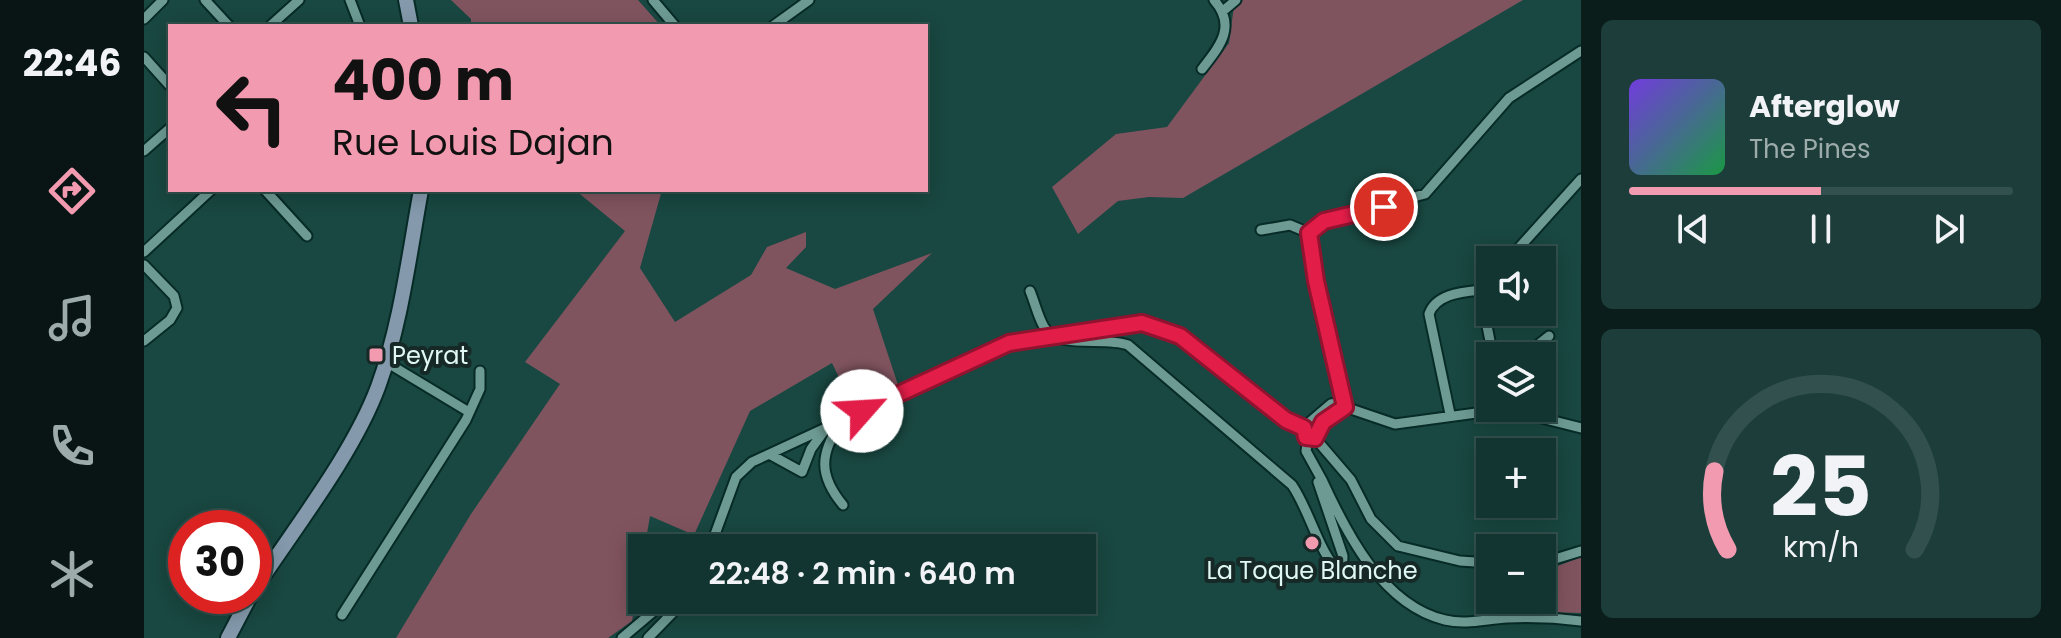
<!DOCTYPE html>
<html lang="en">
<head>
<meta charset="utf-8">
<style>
  body { margin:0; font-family:Poppins,sans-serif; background:#1c3d39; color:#f1f3f6; height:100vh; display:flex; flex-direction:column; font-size:30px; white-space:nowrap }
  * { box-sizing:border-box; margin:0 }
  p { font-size:26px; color:#9dabab }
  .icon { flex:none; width:44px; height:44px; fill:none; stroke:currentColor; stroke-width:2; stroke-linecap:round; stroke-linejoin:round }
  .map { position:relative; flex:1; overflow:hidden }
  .drawer { display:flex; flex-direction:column; gap:20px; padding:20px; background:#0a1d1b; width:480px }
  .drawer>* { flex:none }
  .guide { position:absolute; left:24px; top:24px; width:760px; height:168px; border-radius:0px; box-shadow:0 4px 20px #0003,0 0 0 2px #32504d; background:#f29ab0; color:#111; overflow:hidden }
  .tools { position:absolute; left:1332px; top:246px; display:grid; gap:16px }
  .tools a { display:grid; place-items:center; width:80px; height:80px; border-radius:0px; background:#133531; box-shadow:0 4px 20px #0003,0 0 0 2px #32504d; font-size:40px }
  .speed { position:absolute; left:24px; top:510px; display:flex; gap:16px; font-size:40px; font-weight:700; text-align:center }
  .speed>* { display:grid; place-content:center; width:104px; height:104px; border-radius:50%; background:#133531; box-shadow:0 4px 20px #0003,0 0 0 2px #32504d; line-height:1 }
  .speed .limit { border:12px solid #d22; background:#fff; color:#111 }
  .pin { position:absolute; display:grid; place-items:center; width:68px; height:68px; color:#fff; margin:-34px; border:4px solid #fff; border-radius:50%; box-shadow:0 2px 8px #0007 }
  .me { position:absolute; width:88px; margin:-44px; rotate:64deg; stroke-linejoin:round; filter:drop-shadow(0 0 6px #0008) }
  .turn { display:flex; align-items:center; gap:28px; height:168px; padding:0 32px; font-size:36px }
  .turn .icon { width:104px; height:104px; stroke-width:2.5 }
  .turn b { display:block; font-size:56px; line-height:68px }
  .drawer .widget { flex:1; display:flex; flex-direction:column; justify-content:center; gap:12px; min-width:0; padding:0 28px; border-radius:12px; background:#1c3d39 }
  .drawer .dial { align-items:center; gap:0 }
  .dial svg { height:208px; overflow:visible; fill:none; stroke:#32504d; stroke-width:7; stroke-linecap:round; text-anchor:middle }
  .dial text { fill:#f1f3f6; stroke:none }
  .song { display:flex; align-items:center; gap:24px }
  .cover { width:96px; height:96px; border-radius:12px; background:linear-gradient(135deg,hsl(260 70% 55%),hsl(140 70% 35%)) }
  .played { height:8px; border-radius:4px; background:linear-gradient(90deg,#f29ab0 50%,#32504d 50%) }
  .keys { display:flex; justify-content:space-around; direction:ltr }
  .trip { position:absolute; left:484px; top:534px; width:468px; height:80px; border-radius:0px; background:#133531; box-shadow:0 4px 20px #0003,0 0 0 2px #32504d; font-weight:600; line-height:80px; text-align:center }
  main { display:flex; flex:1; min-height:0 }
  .tabs { display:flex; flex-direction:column; width:144px; justify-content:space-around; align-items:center; background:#081514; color:#9dabab }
  .tabs .icon { width:56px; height:56px }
  .tabs .selected { color:#f29ab0 }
  .tabs b { font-size:36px; color:#f1f3f6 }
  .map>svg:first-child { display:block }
  .green { fill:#80545f }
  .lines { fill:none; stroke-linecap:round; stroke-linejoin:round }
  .street-casing { stroke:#072b27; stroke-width:13 }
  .secondary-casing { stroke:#072b27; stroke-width:18 }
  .street { stroke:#6d9b93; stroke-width:9 }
  .secondary { stroke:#849aac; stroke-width:14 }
  .route-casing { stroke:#92132f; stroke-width:20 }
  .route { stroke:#e11d48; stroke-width:14 }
  .poi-dot { fill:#f29ab0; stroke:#162926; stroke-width:3 }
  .labels { text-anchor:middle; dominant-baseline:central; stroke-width:8; stroke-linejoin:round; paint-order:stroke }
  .poi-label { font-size:24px; fill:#e0f8f4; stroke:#162926; text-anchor:start }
</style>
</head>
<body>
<main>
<nav class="tabs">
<b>22:46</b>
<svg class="icon selected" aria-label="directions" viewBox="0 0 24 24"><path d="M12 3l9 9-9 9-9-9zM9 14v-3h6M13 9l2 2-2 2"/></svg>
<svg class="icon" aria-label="music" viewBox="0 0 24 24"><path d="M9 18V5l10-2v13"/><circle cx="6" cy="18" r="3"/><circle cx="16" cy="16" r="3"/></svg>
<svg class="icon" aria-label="phone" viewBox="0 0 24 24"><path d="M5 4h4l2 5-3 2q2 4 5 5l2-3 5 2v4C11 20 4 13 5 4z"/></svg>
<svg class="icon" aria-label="climate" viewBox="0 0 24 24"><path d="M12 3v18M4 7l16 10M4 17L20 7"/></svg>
</nav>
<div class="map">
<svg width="1437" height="638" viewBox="0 0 1437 638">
  <rect width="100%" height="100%" fill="#194741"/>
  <path class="green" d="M 307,0 L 494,0 L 517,26 L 327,26 L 327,19 Z
    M 1099,0 L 1379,0 L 1039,198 L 1005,197 L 974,201 L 934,234 L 908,187 L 972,134 L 1023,127 L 1085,43 L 1090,6 Z
    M 431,190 L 518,190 L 496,268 L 531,322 L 607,275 L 623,247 L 662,232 L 662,247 L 642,268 L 691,289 L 788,253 L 729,309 L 754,385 L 709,406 L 688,363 L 606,411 L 550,535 L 506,516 L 488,621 L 464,638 L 252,638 L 327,514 L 416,384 L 381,362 L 481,231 Z
    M 1437,557 L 1437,613 L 1358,611 L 1366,600 L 1398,600 L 1398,572 Z"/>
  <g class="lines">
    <g class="street-casing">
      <path id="street" d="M 61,0 L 85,26
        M 206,0 L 216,26
        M 509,0 L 531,26
        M 1079,11 L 1092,0
        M 0,19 L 19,0
        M 126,26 L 155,0
        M 629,26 L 665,0
        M 0,57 L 26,86
        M 1058,69 C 1076,46 1093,26 1070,0
        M 0,151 L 26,128
        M 121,190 L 163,236
        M 1117,230 L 1146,225 L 1165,233
        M 1165,233 L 1180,221 L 1281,194 L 1365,98 L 1437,51
        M 1165,233 L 1201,407
        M 0,252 L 67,190
        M 1364,260 L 1437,179
        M 0,265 L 30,296 L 33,308 L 26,320 L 0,341
        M 1346,290 L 1342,321 L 1349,356
        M 886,291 C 891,303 894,317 900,327 C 913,350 961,336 984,345 L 1148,485 C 1167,513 1174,553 1198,575 L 1199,556 L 1174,482 L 1178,480 C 1202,532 1238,605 1301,620 C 1322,625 1342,619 1363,618 C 1387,617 1413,618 1437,621
        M 1380,356 L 1405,336
        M 242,362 L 325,412
        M 1201,407 L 1251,424 L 1362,409 L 1437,428
        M 1306,414 L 1285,314 C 1293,291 1325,292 1346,289
        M1160 430a8 8 0 1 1 16 0a8 8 0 1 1-16 0Z
        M 1166,422 L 1187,404 L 1198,402
        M 697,423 C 675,454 675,476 699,505
        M 1176,427 L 1201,407
        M 1164,438 L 1162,451 L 1178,480
        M 1171,438 L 1207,480 L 1227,519 L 1254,546 L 1316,561 L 1346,563
        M 627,455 L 658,472 L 667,449 L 680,431
        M 566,548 L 592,477 L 608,462 L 865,343 L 998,323 L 1022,329 L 1142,420 L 1160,428
        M 1398,563 L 1437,551
        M 198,615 L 322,420 L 336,389 L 336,371
        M 478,638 L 523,600
        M 504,638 L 541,600"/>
    </g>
    <g class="secondary-casing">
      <path id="secondary" d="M 262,0 L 267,26
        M 110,590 C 150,529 209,454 234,387 C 257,324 265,255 277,190
        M 84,638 L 106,596"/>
    </g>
    <use href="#street" class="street"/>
    <use href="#secondary" class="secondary"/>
  </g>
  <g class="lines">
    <g class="route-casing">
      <path id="route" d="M 718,411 L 865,343 L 998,323 L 1036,336 L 1142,420 L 1160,428 L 1162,437 L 1171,438 L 1179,422 L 1201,407 L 1172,281 L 1165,233 L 1180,221 L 1240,207"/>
    </g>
    <use href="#route" class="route"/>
  </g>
  <g class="poi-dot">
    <rect x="224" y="347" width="16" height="16" rx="4"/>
    <circle cx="1168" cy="543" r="8"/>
  </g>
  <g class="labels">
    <g class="poi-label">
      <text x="248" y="355">Peyrat</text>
      <text x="1168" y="570" text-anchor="middle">La Toque Blanche</text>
    </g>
  </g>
</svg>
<div class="tools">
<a><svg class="icon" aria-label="sound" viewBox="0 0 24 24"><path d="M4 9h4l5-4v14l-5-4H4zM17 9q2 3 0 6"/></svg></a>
<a><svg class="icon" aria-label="layers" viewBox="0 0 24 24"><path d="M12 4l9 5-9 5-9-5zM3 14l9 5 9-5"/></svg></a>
<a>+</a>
<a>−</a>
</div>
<div class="speed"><div class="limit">30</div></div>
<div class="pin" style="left:1240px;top:207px;background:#d93025"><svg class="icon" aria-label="arrive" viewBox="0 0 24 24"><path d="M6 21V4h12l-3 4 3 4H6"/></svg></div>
<svg class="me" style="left:718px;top:411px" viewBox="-20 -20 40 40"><circle r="19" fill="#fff"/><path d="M0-13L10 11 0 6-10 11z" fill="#e11d48"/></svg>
<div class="trip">22:48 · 2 min · 640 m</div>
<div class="guide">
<div class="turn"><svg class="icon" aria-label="left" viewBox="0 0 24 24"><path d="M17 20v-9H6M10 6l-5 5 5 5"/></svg><div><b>400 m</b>Rue Louis Dajan</div></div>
</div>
</div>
<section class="drawer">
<div class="widget">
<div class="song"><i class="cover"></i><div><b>Afterglow</b><p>The Pines</p></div></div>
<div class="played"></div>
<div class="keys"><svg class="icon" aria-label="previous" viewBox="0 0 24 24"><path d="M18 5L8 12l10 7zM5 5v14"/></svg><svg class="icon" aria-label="pause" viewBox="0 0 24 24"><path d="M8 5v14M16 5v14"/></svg><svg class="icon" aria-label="next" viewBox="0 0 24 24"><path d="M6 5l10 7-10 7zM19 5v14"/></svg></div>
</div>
<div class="widget dial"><svg viewBox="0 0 100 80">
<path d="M14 69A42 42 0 1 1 86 69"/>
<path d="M14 69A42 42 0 0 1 9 39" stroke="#f29ab0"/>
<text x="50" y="56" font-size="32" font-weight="700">25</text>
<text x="50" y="72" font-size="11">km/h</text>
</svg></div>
</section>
</main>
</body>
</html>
